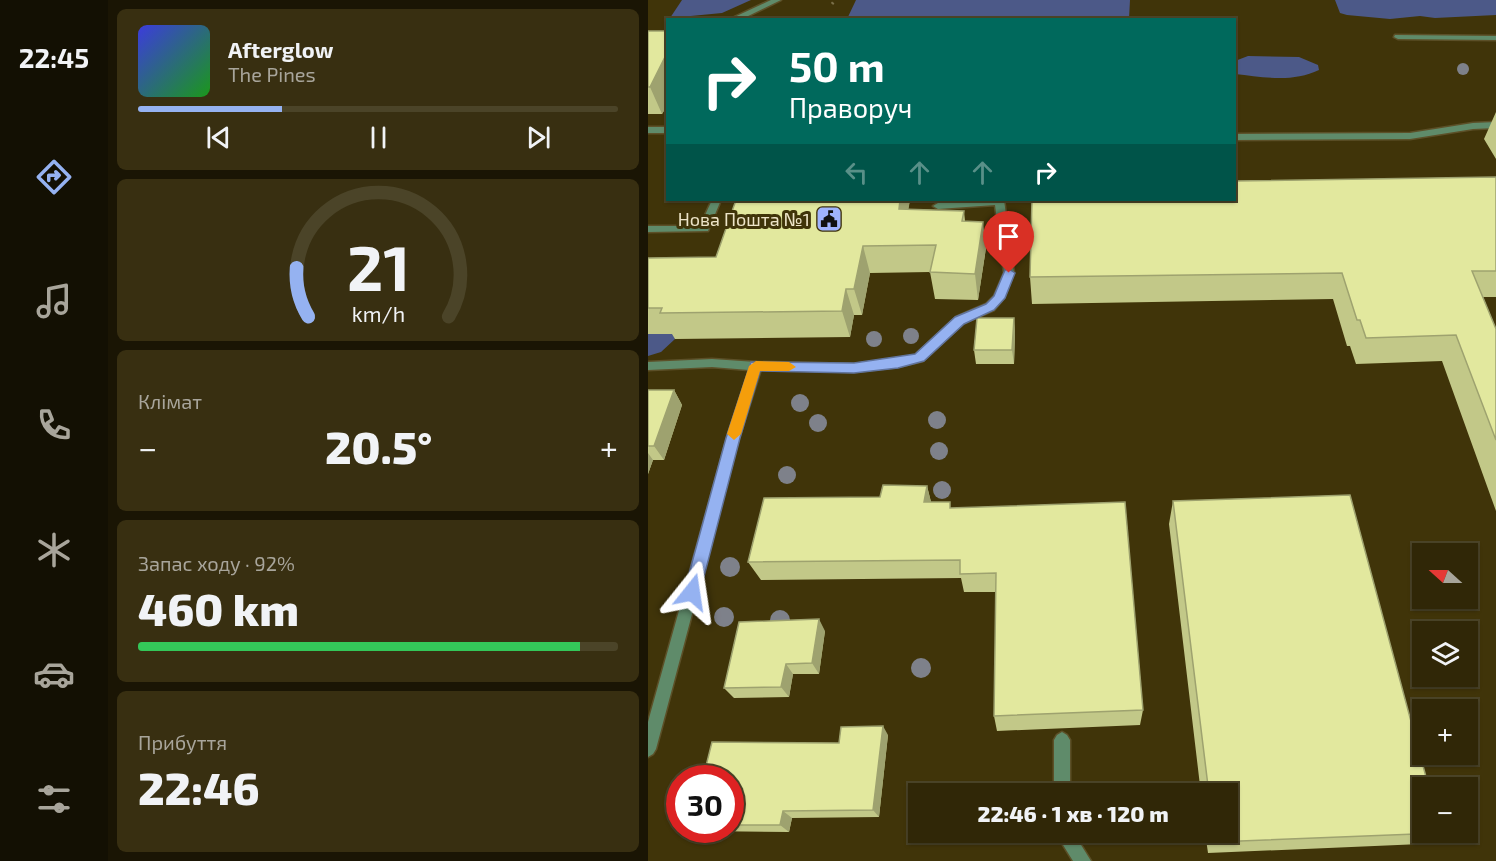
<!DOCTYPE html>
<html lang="uk">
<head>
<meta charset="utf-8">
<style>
  body { margin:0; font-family:"Exo 2",sans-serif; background:#382f11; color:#f1f3f6; height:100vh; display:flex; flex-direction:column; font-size:22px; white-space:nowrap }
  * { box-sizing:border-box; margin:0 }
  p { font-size:20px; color:#a8a59b }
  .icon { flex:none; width:33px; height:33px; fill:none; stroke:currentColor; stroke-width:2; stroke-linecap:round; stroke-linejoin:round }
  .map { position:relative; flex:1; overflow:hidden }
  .drawer { display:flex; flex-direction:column; gap:9px; padding:9px; background:#1a1504; width:540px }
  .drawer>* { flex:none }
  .top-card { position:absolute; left:18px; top:18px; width:570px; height:183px; border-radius:0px; box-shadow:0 2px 4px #0004,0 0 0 2px #4b4428; background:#00695c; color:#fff; overflow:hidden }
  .needle { width:39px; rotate:291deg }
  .buttons { position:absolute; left:764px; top:543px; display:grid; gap:12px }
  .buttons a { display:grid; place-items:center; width:66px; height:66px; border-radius:0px; background:#302707; box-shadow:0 2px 4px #0004,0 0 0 2px #4b4428; font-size:30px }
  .speed { position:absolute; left:18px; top:765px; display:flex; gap:12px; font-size:30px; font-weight:700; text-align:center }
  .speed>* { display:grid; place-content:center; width:78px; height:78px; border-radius:50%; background:#302707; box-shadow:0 2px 4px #0004,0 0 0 2px #4b4428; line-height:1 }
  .speed .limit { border:9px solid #d22; background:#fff; color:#111 }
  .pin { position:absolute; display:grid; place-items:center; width:51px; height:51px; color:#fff; margin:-62px -26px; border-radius:50% 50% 50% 0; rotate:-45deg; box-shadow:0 0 6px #0007 }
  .pin .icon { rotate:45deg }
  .me { position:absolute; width:66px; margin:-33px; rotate:15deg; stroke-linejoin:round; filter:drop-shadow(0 0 4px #0008) }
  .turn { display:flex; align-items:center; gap:21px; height:126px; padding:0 24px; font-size:27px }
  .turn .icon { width:78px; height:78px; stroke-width:2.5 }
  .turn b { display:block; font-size:42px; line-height:51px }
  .lanes { display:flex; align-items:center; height:57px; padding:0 24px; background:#0003; justify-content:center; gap:30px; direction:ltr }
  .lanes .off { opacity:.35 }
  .big { font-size:45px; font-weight:800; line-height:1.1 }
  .drawer .tile { flex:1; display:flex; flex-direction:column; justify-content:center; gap:9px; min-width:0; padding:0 21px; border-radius:9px; background:#382f11 }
  .drawer .dial { align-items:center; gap:0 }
  .dial svg { height:156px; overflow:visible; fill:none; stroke:#4b4428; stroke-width:7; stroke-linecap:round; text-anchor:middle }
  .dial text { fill:#f1f3f6; stroke:none }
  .song { display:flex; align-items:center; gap:18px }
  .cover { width:72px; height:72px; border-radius:9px; background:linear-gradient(135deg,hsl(240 70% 55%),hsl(120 70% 35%)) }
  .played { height:6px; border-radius:3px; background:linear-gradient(90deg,#95b2f1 30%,#4b4428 30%) }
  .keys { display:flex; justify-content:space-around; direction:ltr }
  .heat { display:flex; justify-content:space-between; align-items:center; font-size:33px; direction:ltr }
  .charge { height:9px; border-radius:4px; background:linear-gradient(90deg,#34c759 92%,#4b4428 0) }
  .trip { position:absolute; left:260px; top:783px; width:330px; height:60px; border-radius:0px; background:#302707; box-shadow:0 2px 4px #0004,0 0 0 2px #4b4428; font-weight:800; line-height:60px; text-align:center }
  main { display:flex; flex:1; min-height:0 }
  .menu { display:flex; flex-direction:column; width:108px; justify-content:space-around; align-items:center; background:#131003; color:#a8a59b }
  .menu .icon { width:42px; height:42px }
  .menu .current { color:#95b2f1 }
  .menu b { font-size:27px; color:#f1f3f6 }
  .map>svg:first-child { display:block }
  .green { fill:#4c5988 }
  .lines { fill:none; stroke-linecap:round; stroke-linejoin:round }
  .service-casing { stroke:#5c5028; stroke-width:3 }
  .minor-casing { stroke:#5c5028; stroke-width:3 }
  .path { stroke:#7a6f49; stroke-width:3; stroke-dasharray:2 3; stroke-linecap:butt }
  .service { fill:#5f8b6a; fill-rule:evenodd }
  .minor { fill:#5f8b6a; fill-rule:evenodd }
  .tree { fill:#7e818a }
  .wall { fill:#c2c888 }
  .shaded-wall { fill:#9ea26f }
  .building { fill:#e2e89e; stroke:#9ea26f; stroke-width:1.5 }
  .route { fill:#95b2f1; stroke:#61749d; stroke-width:1.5 }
  .slow { fill:#f59e0b }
  .labels { text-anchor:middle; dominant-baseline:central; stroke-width:6; stroke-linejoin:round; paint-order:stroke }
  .poi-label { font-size:18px; fill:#ede4c8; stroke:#403409; text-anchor:end }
</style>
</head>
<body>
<main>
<nav class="menu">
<b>22:45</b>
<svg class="icon current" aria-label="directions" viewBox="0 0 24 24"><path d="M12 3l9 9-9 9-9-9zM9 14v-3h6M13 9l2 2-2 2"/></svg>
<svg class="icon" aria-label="music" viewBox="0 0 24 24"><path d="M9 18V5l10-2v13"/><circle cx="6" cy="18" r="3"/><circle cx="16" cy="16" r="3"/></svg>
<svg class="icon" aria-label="phone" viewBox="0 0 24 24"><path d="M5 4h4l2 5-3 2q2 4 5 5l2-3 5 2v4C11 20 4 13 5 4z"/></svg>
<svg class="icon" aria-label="climate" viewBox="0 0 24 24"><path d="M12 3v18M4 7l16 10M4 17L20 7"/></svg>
<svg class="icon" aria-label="car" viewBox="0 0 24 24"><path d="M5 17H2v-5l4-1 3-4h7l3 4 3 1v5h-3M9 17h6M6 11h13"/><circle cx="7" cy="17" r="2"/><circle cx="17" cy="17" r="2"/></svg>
<svg class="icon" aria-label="filters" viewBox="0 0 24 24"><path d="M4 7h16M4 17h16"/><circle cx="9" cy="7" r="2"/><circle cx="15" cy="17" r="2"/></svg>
</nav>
<section class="drawer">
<div class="tile">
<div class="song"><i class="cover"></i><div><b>Afterglow</b><p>The Pines</p></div></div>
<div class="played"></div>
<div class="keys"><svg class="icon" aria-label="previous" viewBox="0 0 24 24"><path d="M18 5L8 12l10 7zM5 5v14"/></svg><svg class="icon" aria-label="pause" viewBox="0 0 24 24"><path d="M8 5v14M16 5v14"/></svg><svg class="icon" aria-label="next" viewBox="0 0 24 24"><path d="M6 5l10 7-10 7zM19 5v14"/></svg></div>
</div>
<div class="tile dial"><svg viewBox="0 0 100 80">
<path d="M14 69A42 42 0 1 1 86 69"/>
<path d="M14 69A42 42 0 0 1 8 44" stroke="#95b2f1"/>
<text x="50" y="56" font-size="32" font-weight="700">21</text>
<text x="50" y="72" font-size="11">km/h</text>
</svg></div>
<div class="tile"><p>Клімат</p>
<div class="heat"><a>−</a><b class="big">20.5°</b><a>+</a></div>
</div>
<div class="tile"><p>Запас ходу · 92%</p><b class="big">460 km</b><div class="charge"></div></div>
<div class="tile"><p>Прибуття</p><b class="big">22:46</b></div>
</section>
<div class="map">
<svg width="848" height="861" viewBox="0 0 848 861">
  <rect width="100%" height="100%" fill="#403409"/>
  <path class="green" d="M 34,0 L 103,0 L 74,13 L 22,18 Z
    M 208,0 L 482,0 L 481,19 L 199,19 Z
    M 687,0 L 848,0 L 848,15 L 787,18 L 772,16 L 742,19 L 699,15 L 692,13 Z
    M 600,56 L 651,57 L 670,65 L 671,70 C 644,83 615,77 587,74 L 587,61 Z
    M 0,263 L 27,339 L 13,352 L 0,356 Z"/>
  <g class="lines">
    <g class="service-casing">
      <path id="service" d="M 747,35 L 848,36 L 848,40 L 750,39 L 746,37 Z
        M 848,122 L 848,128 L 825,129 L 762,139 L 586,140 L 586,134 L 762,133 L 825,123 Z
        M 0,127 L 20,127 L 20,133 L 0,133 Z
        M 64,200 L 73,200 L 60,231 L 0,232 L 0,226 L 52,226 Z
        M 341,200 L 356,200 L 366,273 L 356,298 L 346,310 L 316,323 L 275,361 L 250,367 L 206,372 L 104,369 L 102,366 L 104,363 L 108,362 L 206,364 L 250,359 L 267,355 L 308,317 L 338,304 L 346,296 L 356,273 L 347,205 L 290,209 L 285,206 L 290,203 Z
        M 414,732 L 419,735 L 422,740 L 422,794 L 406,794 L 406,740 L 409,735 Z
        M 407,832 L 425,832 L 443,861 L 425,861 Z"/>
    </g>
    <g class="minor-casing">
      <path id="minor" d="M 123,0 L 133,0 L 92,20 L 80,20 Z
        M 64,359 L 108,362 L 114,366 L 91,438 L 8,749 L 5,754 L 0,757 L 0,722 L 79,438 L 101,370 L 64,367 L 0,370 L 0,362 Z"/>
    </g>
    <path class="path" d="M 184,4 L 187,0"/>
    <use href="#service" class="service"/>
    <use href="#minor" class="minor"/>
  </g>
  <g class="tree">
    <circle cx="815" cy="69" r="6"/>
    <circle cx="263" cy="336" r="8"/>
    <circle cx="226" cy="339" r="8"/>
    <circle cx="152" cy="403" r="9"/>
    <circle cx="289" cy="420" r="9"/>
    <circle cx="170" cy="423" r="9"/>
    <circle cx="291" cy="451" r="9"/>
    <circle cx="139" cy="475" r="9"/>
    <circle cx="294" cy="490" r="9"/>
    <circle cx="82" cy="567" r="10"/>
    <circle cx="76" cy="617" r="10"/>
    <circle cx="132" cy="620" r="10"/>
    <circle cx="273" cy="668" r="10"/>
  </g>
  <path class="wall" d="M 0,31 L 20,31 L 20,104 L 14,114 L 0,114 Z
    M 848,112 L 848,159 L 836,139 Z
    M 848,177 L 848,297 L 835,297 L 848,329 L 848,511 L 794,361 L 708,364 L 702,346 L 699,346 L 685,299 L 384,304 L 382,277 Z
    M 88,200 L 262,200 L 260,209 L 316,211 L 317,221 L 338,248 L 330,300 L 287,299 L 282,272 L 222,273 L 214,315 L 206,315 L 202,337 L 27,339 L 24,334 L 0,334 L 0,258 L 68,257 Z
    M 366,318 L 367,333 L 366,364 L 328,364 L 326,350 Z
    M 0,390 L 26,390 L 34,405 L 16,460 L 5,460 L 0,474 Z
    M 279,486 L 283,502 L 303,508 L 495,710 L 492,725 L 349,731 L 346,716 L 348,592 L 316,592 L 313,578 L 113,580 L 100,562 L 232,497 Z
    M 525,501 L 793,832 L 773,844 L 560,853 L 557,832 L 579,832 L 579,794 L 553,794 L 521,524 Z
    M 177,631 L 171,674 L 145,674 L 141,697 L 86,698 L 76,688 Z
    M 240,735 L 231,817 L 144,818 L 141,832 L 54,831 L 51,830 L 82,830 L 82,778 L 191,743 Z"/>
  <path class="shaded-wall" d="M 17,57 L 20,63 L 20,104 L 14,114 L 2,87 Z
    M 252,200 L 262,200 L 256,236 L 251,209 Z
    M 335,222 L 338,248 L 330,300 L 327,274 Z
    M 215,246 L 222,273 L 214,315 L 206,289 Z
    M 198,289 L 206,315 L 202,337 L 194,311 Z
    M 366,318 L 367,333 L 366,364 L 364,350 Z
    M 26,390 L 34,405 L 16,460 L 6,446 Z
    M 0,453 L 5,460 L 0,474 Z
    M 279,486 L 284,506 L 276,502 Z
    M 171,619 L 177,631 L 171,674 L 164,663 Z
    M 138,664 L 145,674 L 141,697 L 133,687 Z
    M 235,726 L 240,735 L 231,817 L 225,810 Z
    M 135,811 L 144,818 L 141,832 L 132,825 Z"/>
  <path class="building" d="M 0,31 L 20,31 L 20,57 L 17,57 L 2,87 L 0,87 Z
    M 848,177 L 848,271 L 824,271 L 848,329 L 848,440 L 808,335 L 718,338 L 712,320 L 709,320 L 694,273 L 382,277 L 384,200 L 586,200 L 586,181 Z
    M 88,200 L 252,200 L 251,209 L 316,211 L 314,221 L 335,222 L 327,274 L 282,272 L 288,245 L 215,246 L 206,289 L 198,289 L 194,311 L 12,313 L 14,308 L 0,308 L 0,258 L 68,257 Z
    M 329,318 L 366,318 L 364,350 L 326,350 Z
    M 0,390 L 26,390 L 6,446 L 0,446 Z
    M 235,485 L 279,486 L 276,502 L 302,502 L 302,508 L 477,502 L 495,710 L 346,716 L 348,573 L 312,574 L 312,560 L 100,562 L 116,498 L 232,497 Z
    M 702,495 L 781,788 L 774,788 L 774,832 L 793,833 L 567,842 L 566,832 L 579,832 L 579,794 L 561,794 L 525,501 Z
    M 171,619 L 164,663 L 138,664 L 133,687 L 76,688 L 91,622 Z
    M 235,726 L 225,810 L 135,811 L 132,825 L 82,825 L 82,778 L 55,778 L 64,742 L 191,743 L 193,727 Z"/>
  <path class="route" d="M 361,269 L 367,273 L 357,298 L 346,310 L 316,324 L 276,361 L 250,368 L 206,373 L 112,371 L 92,438 L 52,592 L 50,597 L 44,599 L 39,597 L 36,592 L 78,438 L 103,362 L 206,363 L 267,354 L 307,317 L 338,304 L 346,296 L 357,270 Z"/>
  <path class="slow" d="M 108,361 L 141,362 L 148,367 L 141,371 L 112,371 L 93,434 L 86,440 L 79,434 L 101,366 Z"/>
  <defs>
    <g id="civic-square" transform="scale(1.35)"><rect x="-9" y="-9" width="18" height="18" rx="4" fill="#9fb3fd" stroke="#403409"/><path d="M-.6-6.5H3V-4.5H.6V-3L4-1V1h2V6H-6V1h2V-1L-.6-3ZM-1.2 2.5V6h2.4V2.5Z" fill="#111"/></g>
  </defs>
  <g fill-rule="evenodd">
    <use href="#civic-square" x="181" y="219"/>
  </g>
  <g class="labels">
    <g class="poi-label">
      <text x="162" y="219">Нова Пошта №1</text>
    </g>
  </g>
</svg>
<div class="buttons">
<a><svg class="needle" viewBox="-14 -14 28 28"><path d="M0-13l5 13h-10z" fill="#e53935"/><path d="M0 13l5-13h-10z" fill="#a8a59b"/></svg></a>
<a><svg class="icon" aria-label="layers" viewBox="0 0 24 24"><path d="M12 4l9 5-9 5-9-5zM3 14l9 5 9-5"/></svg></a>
<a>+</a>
<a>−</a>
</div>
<div class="speed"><div class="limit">30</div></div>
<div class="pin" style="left:361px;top:273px;background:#d93025"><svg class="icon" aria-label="arrive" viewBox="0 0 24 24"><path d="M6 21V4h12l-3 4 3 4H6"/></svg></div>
<svg class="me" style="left:44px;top:592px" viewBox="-20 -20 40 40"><path d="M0-17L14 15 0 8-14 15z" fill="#95b2f1" stroke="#fff" stroke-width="4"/></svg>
<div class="trip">22:46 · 1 хв · 120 m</div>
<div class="top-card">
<div class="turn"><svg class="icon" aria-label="right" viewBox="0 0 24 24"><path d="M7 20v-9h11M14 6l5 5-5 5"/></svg><div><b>50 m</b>Праворуч</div></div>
<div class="lanes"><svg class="icon off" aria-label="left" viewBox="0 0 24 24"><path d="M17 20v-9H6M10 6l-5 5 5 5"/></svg><svg class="icon off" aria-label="ahead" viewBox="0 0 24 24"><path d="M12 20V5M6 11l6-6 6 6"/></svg><svg class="icon off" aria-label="ahead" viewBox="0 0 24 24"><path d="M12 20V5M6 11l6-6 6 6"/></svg><svg class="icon" aria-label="right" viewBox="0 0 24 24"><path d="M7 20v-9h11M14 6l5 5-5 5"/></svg></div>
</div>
</div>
</main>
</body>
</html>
